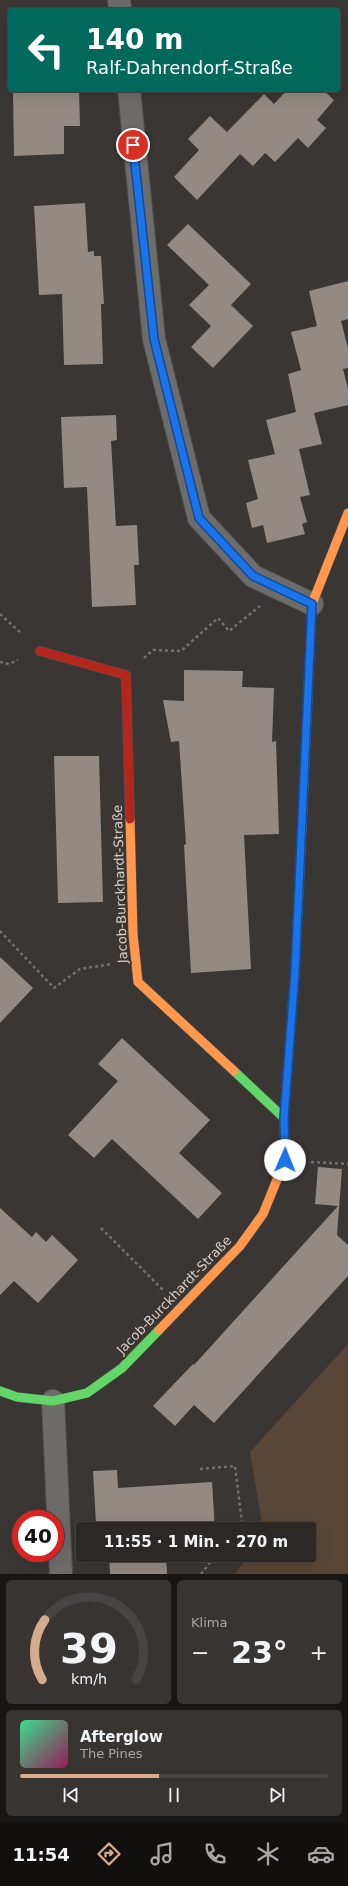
<!DOCTYPE html>
<html lang="de">
<head>
<meta charset="utf-8">
<style>
  body { margin:0; font-family:"DejaVu Sans",sans-serif; background:#383432; color:#f1f3f6; height:100vh; display:flex; flex-direction:column; font-size:15px; white-space:nowrap }
  * { box-sizing:border-box; margin:0 }
  p { font-size:13px; color:#a6a6a7 }
  .icon { flex:none; width:22px; height:22px; fill:none; stroke:currentColor; stroke-width:2; stroke-linecap:round; stroke-linejoin:round }
  .map { position:relative; height:1574px; overflow:hidden }
  .panel { display:flex; flex-direction:column; gap:6px; padding:6px; background:#181615; flex:1 }
  .panel>* { flex:none }
  .hud { position:absolute; left:8px; top:8px; width:332px; height:84px; border-radius:4px; box-shadow:0 4px 16px #0002,0 0 0 1px #484443; background:#00695c; color:#fff; overflow:hidden }
  .speed { position:absolute; left:12px; top:1510px; display:flex; gap:8px; font-size:20px; font-weight:700; text-align:center }
  .speed>* { display:grid; place-content:center; width:52px; height:52px; border-radius:50%; background:#2c2826; box-shadow:0 4px 16px #0002,0 0 0 1px #484443; line-height:1 }
  .speed .limit { border:6px solid #d22; background:#fff; color:#111 }
  .pin { position:absolute; display:grid; place-items:center; width:34px; height:34px; color:#fff; margin:-17px; border:2px solid #fff; border-radius:50%; box-shadow:0 1px 4px #0007 }
  .me { position:absolute; width:44px; margin:-22px; rotate:1deg; stroke-linejoin:round; filter:drop-shadow(0 0 3px #0008) }
  .turn { display:flex; align-items:center; gap:14px; height:84px; padding:0 12px; font-size:18px }
  .turn .icon { width:52px; height:52px; stroke-width:2.5 }
  .turn b { display:block; font-size:28px; line-height:34px }
  .big { font-size:30px; font-weight:600; line-height:1.1 }
  .panel .widget { flex:1; display:flex; flex-direction:column; justify-content:center; gap:6px; min-width:0; padding:0 14px; border-radius:6px; background:#383432 }
  .panel .dial { align-items:center; gap:0 }
  .dial svg { height:104px; overflow:visible; fill:none; stroke:#484443; stroke-width:7; stroke-linecap:round; text-anchor:middle }
  .dial text { fill:#f1f3f6; stroke:none }
  .song { display:flex; align-items:center; gap:12px }
  .cover { width:48px; height:48px; border-radius:6px; background:linear-gradient(135deg,hsl(150 70% 55%),hsl(330 70% 35%)) }
  .played { height:4px; border-radius:2px; background:linear-gradient(90deg,#d6ab8b 45%,#484443 45%) }
  .keys { display:flex; justify-content:space-around; direction:ltr }
  .heat { display:flex; justify-content:space-between; align-items:center; font-size:22px; direction:ltr }
  .panel .tiles { flex:1; display:grid; gap:6px; grid-template-columns:1fr 1fr }
  .widget:last-child { grid-column:span 2 }
  .trip { position:absolute; left:76px; top:1522px; width:240px; height:40px; border-radius:4px; background:#2c2826; box-shadow:0 4px 16px #0002,0 0 0 1px #484443; font-weight:600; line-height:40px; text-align:center }
  .tabs { display:flex; height:64px; justify-content:space-around; align-items:center; background:#12100f; color:#a6a6a7 }
  .tabs .icon { width:28px; height:28px }
  .tabs .on { color:#d6ab8b }
  .tabs b { font-size:18px; color:#f1f3f6 }
  .map>svg:first-child { display:block }
  .green { fill:#5a4636 }
  .building { fill:#928a83 }
  .lines { fill:none; stroke-linecap:round; stroke-linejoin:round }
  .street-casing { stroke:#555250; stroke-width:24 }
  .fast-casing { stroke:#555250; stroke-width:10 }
  .slow-casing { stroke:#555250; stroke-width:10 }
  .jam-casing { stroke:#555250; stroke-width:10 }
  .path { stroke:#72716f; stroke-width:2.5; stroke-dasharray:3 3; stroke-linecap:butt }
  .street { stroke:#6e6c6a; stroke-width:22 }
  .fast { stroke:#63d668; stroke-width:9 }
  .slow { stroke:#ff974d; stroke-width:9 }
  .jam { stroke:#b3261e; stroke-width:9 }
  .route-casing { stroke:#114b97; stroke-width:10 }
  .route { stroke:#1a73e8; stroke-width:7 }
  .labels { text-anchor:middle; dominant-baseline:central; stroke-width:4; stroke-linejoin:round; paint-order:stroke }
  .street-label { font-size:13px; fill:#d5d1cd; stroke:#3d3630 }
</style>
</head>
<body>
<div class="map">
<svg width="348" height="1574" viewBox="0 0 348 1574">
  <rect width="100%" height="100%" fill="#3a3633"/>
  <path class="green" d="M 348,1344 L 348,1574 L 235,1574 L 249,1555 L 309,1555 L 309,1529 L 263,1529 L 250,1452 Z"/>
  <path class="building" d="M 13,90 L 79,90 L 80,126 L 64,126 L 64,154 L 14,156 Z
    M 287,90 L 323,90 L 334,100 L 317,120 L 326,128 L 308,148 L 298,138 L 275,162 L 265,153 L 253,166 L 240,154 L 197,200 L 174,177 L 199,150 L 188,139 L 210,116 L 227,132 L 264,94 L 274,104 Z
    M 85,203 L 88,252 L 94,251 L 94,256 L 101,256 L 104,304 L 101,304 L 103,364 L 64,365 L 62,294 L 39,295 L 34,206 Z
    M 188,224 L 251,284 L 231,305 L 253,326 L 213,368 L 191,347 L 211,326 L 189,305 L 209,285 L 167,245 Z
    M 348,281 L 348,319 L 341,321 L 348,348 L 348,368 L 343,369 L 348,389 L 348,405 L 314,413 L 322,444 L 299,449 L 310,495 L 300,497 L 307,522 L 302,524 L 305,534 L 267,543 L 263,525 L 252,528 L 246,503 L 258,499 L 248,460 L 275,454 L 266,420 L 296,412 L 288,374 L 301,370 L 291,332 L 317,326 L 309,291 Z
    M 116,415 L 117,440 L 111,441 L 116,526 L 137,525 L 139,565 L 134,565 L 136,605 L 92,607 L 87,487 L 64,488 L 61,417 Z
    M 184,670 L 243,671 L 242,687 L 274,688 L 272,742 L 276,741 L 279,834 L 244,835 L 251,969 L 191,973 L 184,845 L 186,844 L 179,741 L 171,742 L 163,700 L 184,701 Z
    M 54,756 L 99,756 L 103,902 L 58,903 Z
    M 0,957 L 33,988 L 0,1023 Z
    M 122,1038 L 210,1120 L 179,1153 L 222,1193 L 198,1219 L 112,1139 L 94,1158 L 68,1135 L 118,1081 L 98,1064 Z
    M 318,1167 L 342,1169 L 337,1235 L 348,1245 L 348,1276 L 214,1423 L 194,1405 L 175,1426 L 153,1406 L 193,1364 L 194,1365 L 338,1206 L 315,1204 Z
    M 0,1208 L 32,1237 L 36,1232 L 46,1242 L 52,1235 L 78,1260 L 38,1303 L 14,1281 L 0,1295 Z
    M 117,1470 L 118,1488 L 212,1482 L 215,1529 L 108,1529 L 108,1524 L 96,1524 L 93,1471 Z
    M 109,1555 L 166,1555 L 167,1574 L 110,1574 Z"/>
  <g class="lines">
    <g class="street-casing">
      <path id="street" d="M 119,0 L 120,10
        M 129,90 L 154,339 L 199,518 L 253,576 L 312,604
        M 53,1401 L 61,1574"/>
    </g>
    <g class="fast-casing">
      <path id="fast" d="M 234,1071 L 284,1118
        M 285,1145 L 284,1118 L 295,972 L 302,826
        M 0,1391 L 17,1397 L 53,1401 L 87,1393 L 122,1368 L 159,1330"/>
    </g>
    <g class="slow-casing">
      <path id="slow" d="M 130,819 L 133,934 L 138,982 L 234,1071
        M 302,826 L 312,604 L 348,513
        M 159,1330 L 240,1246 L 263,1214 L 285,1160 L 285,1145"/>
    </g>
    <g class="jam-casing">
      <path id="jam" d="M 40,651 L 126,675 L 130,819"/>
    </g>
    <path class="path" d="M 0,614 L 22,634
      M 144,658 L 153,650 L 181,651 L 218,618 L 229,631 L 260,606
      M 0,662 L 9,664 L 18,660
      M 0,931 L 54,988 L 80,969 L 112,964
      M 311,1162 L 348,1164
      M 101,1228 L 163,1290
      M 200,1469 L 235,1466 L 242,1523 L 237,1529
      M 201,1574 L 216,1555"/>
    <use href="#street" class="street"/>
    <use href="#fast" class="fast"/>
    <use href="#slow" class="slow"/>
    <use href="#jam" class="jam"/>
  </g>
  <g class="lines">
    <g class="route-casing">
      <path id="route" d="M 133,145 L 154,339 L 199,518 L 253,576 L 312,604 L 295,972 L 284,1118 L 285,1160"/>
    </g>
    <use href="#route" class="route"/>
  </g>
  <g class="labels">
    <g class="street-label">
      <text transform="translate(120 884) rotate(-92)">Jacob-Burckhardt-Straße</text>
      <text transform="translate(174 1295) rotate(-46)">Jacob-Burckhardt-Straße</text>
    </g>
  </g>
</svg>
<div class="speed"><div class="limit">40</div></div>
<div class="pin" style="left:133px;top:145px;background:#d93025"><svg class="icon" aria-label="arrive" viewBox="0 0 24 24"><path d="M6 21V4h12l-3 4 3 4H6"/></svg></div>
<svg class="me" style="left:285px;top:1160px" viewBox="-20 -20 40 40"><circle r="19" fill="#fff"/><path d="M0-13L10 11 0 6-10 11z" fill="#1a73e8"/></svg>
<div class="trip">11:55 · 1 Min. · 270 m</div>
<div class="hud">
<div class="turn"><svg class="icon" aria-label="left" viewBox="0 0 24 24"><path d="M17 20v-9H6M10 6l-5 5 5 5"/></svg><div><b>140 m</b>Ralf-Dahrendorf-Straße</div></div>
</div>
</div>
<section class="panel">
<div class="tiles">
<div class="widget dial"><svg viewBox="0 0 100 80">
<path d="M14 69A42 42 0 1 1 86 69"/>
<path d="M14 69A42 42 0 0 1 16 23" stroke="#d6ab8b"/>
<text x="50" y="56" font-size="32" font-weight="700">39</text>
<text x="50" y="72" font-size="11">km/h</text>
</svg></div>
<div class="widget"><p>Klima</p>
<div class="heat"><a>−</a><b class="big">23°</b><a>+</a></div>
</div>
<div class="widget">
<div class="song"><i class="cover"></i><div><b>Afterglow</b><p>The Pines</p></div></div>
<div class="played"></div>
<div class="keys"><svg class="icon" aria-label="previous" viewBox="0 0 24 24"><path d="M18 5L8 12l10 7zM5 5v14"/></svg><svg class="icon" aria-label="pause" viewBox="0 0 24 24"><path d="M8 5v14M16 5v14"/></svg><svg class="icon" aria-label="next" viewBox="0 0 24 24"><path d="M6 5l10 7-10 7zM19 5v14"/></svg></div>
</div>
</div>
</section>
<nav class="tabs">
<b>11:54</b>
<svg class="icon on" aria-label="directions" viewBox="0 0 24 24"><path d="M12 3l9 9-9 9-9-9zM9 14v-3h6M13 9l2 2-2 2"/></svg>
<svg class="icon" aria-label="music" viewBox="0 0 24 24"><path d="M9 18V5l10-2v13"/><circle cx="6" cy="18" r="3"/><circle cx="16" cy="16" r="3"/></svg>
<svg class="icon" aria-label="phone" viewBox="0 0 24 24"><path d="M5 4h4l2 5-3 2q2 4 5 5l2-3 5 2v4C11 20 4 13 5 4z"/></svg>
<svg class="icon" aria-label="climate" viewBox="0 0 24 24"><path d="M12 3v18M4 7l16 10M4 17L20 7"/></svg>
<svg class="icon" aria-label="car" viewBox="0 0 24 24"><path d="M5 17H2v-5l4-1 3-4h7l3 4 3 1v5h-3M9 17h6M6 11h13"/><circle cx="7" cy="17" r="2"/><circle cx="17" cy="17" r="2"/></svg>
</nav>
</body>
</html>
